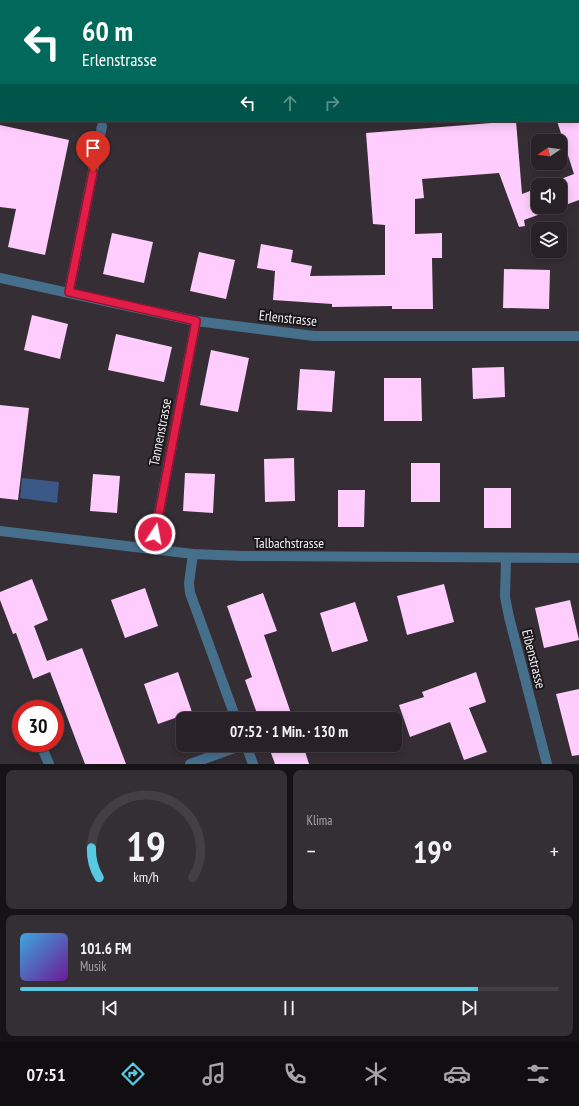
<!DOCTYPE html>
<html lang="de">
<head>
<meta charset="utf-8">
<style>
  body { margin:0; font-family:"PT Sans Narrow",sans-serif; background:#342f34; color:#f1f3f6; height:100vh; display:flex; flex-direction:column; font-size:15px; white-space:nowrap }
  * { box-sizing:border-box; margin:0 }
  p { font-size:13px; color:#a5a4a8 }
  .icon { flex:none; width:22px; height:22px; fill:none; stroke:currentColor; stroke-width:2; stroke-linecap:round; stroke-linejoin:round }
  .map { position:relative; height:764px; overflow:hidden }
  .drawer { display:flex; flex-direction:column; gap:6px; padding:6px; background:#161316; flex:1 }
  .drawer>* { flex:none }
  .banner { position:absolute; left:0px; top:0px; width:579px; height:122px; box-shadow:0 2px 10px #0003,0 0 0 1px #443f45; background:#00695c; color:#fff; overflow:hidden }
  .needle { width:26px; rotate:257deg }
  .buttons { position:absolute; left:531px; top:134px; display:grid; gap:8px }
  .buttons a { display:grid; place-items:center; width:36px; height:36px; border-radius:8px; background:#282228; box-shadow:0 2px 10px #0003,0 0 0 1px #443f45; font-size:20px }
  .speed { position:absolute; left:12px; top:700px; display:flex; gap:8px; font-size:20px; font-weight:700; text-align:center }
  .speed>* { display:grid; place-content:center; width:52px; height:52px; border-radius:50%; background:#282228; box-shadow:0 2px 10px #0003,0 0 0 1px #443f45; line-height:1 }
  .speed .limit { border:6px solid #d22; background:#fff; color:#111 }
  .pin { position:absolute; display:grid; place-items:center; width:34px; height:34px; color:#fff; margin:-41px -17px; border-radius:50% 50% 50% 0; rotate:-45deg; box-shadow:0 0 4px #0007 }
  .pin .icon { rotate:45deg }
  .me { position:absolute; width:44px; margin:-22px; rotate:11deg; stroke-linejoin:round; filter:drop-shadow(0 0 3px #0008) }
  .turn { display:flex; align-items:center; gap:14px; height:84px; padding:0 16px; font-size:18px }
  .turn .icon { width:52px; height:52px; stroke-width:2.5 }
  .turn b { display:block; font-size:28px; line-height:34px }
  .lanes { display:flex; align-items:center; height:38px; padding:0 16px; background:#0003; justify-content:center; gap:20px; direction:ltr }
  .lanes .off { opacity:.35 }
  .big { font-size:30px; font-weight:700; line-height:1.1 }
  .drawer .widget { flex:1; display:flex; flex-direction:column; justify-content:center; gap:6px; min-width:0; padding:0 14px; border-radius:8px; background:#342f34 }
  .drawer .dial { align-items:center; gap:0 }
  .dial svg { height:104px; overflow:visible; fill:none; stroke:#443f45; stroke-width:7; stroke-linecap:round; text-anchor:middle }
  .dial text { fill:#f1f3f6; stroke:none }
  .song { display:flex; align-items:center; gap:12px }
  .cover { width:48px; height:48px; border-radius:6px; background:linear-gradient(135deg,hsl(200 70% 55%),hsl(280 70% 35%)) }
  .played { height:4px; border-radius:2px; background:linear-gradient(90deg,#57c9e2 85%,#443f45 85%) }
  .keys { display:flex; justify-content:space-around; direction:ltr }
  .heat { display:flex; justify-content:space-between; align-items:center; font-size:22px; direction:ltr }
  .drawer .tiles { flex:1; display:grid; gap:6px; grid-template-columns:1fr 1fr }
  .widget:last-child { grid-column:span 2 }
  .trip { position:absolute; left:176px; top:712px; width:226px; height:40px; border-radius:8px; background:#282228; box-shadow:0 2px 10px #0003,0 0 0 1px #443f45; font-weight:700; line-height:40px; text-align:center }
  .dock { display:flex; height:64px; justify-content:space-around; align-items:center; background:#100e10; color:#a5a4a8 }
  .dock .icon { width:28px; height:28px }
  .dock .active { color:#57c9e2 }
  .dock b { font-size:18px; color:#f1f3f6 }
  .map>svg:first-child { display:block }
  .water { fill:#3b5988 }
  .building { fill:#fecdfe }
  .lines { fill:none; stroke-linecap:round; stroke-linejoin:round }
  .service { stroke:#466f8c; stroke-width:10 }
  .minor { stroke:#466f8c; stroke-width:10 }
  .route-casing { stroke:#92132f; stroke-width:10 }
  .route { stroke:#e11d48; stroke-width:7 }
  .labels { text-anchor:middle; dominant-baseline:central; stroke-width:4; stroke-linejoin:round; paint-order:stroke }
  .street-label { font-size:14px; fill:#f6f1f6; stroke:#1a171a }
</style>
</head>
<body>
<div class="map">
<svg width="579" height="764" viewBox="0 0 579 764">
  <rect width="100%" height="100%" fill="#352e35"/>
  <path class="water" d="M 22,478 L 59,482 L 57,503 L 20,498 Z"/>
  <path class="building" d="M 516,121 L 522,194 L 538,188 L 538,207 L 560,207 L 524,220 L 525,226 L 519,227 L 499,173 L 422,179 L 424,198 L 415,199 L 415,234 L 442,233 L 442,258 L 432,258 L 433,309 L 392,309 L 392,306 L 332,307 L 332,304 L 273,300 L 275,271 L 257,268 L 261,244 L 293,250 L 291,262 L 312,266 L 310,276 L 385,275 L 385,225 L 373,224 L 366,133 Z
    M 557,121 L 579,121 L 579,200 L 560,207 L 560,185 L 545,185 L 574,174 Z
    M 0,125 L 69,140 L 45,255 L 8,247 L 16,209 L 0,207 Z
    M 112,233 L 153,242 L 144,283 L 103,274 Z
    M 199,252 L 235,260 L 226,299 L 190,291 Z
    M 504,269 L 550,270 L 549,309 L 503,308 Z
    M 32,315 L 68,324 L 60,359 L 24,350 Z
    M 116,334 L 172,347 L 164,382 L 108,370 Z
    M 211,350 L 249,358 L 238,412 L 200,405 Z
    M 504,367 L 505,397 L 473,399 L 472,368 Z
    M 300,369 L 335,371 L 332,412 L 297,410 Z
    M 384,378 L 421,378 L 422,421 L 384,421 Z
    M 0,405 L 29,408 L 18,500 L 0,498 Z
    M 294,458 L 295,501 L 265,502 L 264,459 Z
    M 411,463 L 440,463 L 440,502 L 411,502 Z
    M 185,473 L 215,474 L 213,513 L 183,511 Z
    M 93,474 L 120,476 L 117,513 L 90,511 Z
    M 484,488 L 511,488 L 511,528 L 484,528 Z
    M 338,490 L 365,490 L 364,527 L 338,527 Z
    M 32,579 L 48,620 L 34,626 L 47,661 L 82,648 L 126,764 L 85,764 L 50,672 L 33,679 L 16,633 L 13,634 L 0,600 L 0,592 Z
    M 444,584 L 454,622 L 407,635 L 397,596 Z
    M 145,588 L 158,626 L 125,638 L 111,600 Z
    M 263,593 L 277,631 L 264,635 L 293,719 L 259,719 L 245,680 L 252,677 L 227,606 Z
    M 570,600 L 579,640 L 544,648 L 535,608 Z
    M 355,602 L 368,641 L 332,652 L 320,613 Z
    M 178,672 L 192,712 L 158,724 L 144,684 Z
    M 476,672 L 486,702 L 469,708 L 487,752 L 464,760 L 450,722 L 410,737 L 399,705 L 424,697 L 422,692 Z
    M 579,689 L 579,755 L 572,756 L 556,694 Z
    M 268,745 L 303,745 L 309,764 L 275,764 Z"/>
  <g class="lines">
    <path class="service" d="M 471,0 L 473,1
      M 514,1 L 517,0
      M 69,292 L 102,126
      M 40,743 L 49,764
      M 190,764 L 243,745"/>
    <path class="minor" d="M 0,278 L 196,321 L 314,336 L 579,336
      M 0,531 L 193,554 L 243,556 L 579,558
      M 152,549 L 196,321
      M 193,554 L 189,583 L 190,593 L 236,719
      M 506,559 L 505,597 L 509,617 L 547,764
      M 246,745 L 253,764"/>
  </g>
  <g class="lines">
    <g class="route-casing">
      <path id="route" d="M 93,172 L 69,292 L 196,321 L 155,534"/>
    </g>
    <use href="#route" class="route"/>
  </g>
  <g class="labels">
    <g class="street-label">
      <text transform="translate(288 318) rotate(6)">Erlenstrasse</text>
      <text transform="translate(160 432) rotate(-79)">Tannenstrasse</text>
      <text x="289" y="543">Talbachstrasse</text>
      <text transform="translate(534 659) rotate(76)">Eibenstrasse</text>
    </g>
  </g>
</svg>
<div class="buttons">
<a><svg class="needle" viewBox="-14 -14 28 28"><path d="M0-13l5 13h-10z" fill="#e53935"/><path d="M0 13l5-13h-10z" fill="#a5a4a8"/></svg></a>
<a><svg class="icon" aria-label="sound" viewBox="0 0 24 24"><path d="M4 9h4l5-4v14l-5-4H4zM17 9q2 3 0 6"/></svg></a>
<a><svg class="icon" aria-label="layers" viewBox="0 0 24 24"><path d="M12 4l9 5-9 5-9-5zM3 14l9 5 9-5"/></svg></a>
</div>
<div class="speed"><div class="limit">30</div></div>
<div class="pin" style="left:93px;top:172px;background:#d93025"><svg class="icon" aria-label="arrive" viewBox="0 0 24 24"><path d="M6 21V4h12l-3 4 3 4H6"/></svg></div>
<svg class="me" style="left:155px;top:534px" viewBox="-20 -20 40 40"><circle r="17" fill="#e11d48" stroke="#fff" stroke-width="3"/><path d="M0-11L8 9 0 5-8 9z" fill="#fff"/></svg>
<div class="trip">07:52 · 1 Min. · 130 m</div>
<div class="banner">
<div class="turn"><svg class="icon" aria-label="left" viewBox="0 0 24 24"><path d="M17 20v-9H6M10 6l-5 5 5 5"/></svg><div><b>60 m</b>Erlenstrasse</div></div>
<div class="lanes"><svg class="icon" aria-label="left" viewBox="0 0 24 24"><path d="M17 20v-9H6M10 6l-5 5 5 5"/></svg><svg class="icon off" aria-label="ahead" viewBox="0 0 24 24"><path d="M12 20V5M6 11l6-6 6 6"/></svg><svg class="icon off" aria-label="right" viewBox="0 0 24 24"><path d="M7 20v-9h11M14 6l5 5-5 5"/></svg></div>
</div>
</div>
<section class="drawer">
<div class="tiles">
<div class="widget dial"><svg viewBox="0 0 100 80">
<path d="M14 69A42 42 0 1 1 86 69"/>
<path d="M14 69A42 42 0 0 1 8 46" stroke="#57c9e2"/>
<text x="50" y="56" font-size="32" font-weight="700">19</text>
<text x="50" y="72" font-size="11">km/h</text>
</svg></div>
<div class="widget"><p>Klima</p>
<div class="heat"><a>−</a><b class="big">19°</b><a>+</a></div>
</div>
<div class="widget">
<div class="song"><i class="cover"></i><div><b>101.6 FM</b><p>Musik</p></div></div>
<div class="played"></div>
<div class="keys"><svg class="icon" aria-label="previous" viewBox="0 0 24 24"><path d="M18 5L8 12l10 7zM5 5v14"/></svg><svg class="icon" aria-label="pause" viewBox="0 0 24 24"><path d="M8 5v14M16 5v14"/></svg><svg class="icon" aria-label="next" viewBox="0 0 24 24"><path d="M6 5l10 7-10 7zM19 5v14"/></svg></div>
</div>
</div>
</section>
<nav class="dock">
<b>07:51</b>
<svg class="icon active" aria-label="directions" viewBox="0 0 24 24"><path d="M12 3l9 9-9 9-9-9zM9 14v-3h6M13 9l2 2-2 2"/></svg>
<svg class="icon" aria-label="music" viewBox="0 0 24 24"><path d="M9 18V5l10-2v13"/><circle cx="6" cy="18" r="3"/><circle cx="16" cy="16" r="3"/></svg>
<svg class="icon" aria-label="phone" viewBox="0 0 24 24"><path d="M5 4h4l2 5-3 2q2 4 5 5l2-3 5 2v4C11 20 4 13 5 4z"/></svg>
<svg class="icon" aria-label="climate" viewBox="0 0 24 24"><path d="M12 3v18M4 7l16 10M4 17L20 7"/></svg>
<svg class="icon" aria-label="car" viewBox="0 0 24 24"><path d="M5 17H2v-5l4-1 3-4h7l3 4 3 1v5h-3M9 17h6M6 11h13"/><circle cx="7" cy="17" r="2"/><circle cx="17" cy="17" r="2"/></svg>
<svg class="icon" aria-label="filters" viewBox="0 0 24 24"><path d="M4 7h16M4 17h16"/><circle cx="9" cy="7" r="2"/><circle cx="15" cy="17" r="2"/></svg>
</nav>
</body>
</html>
